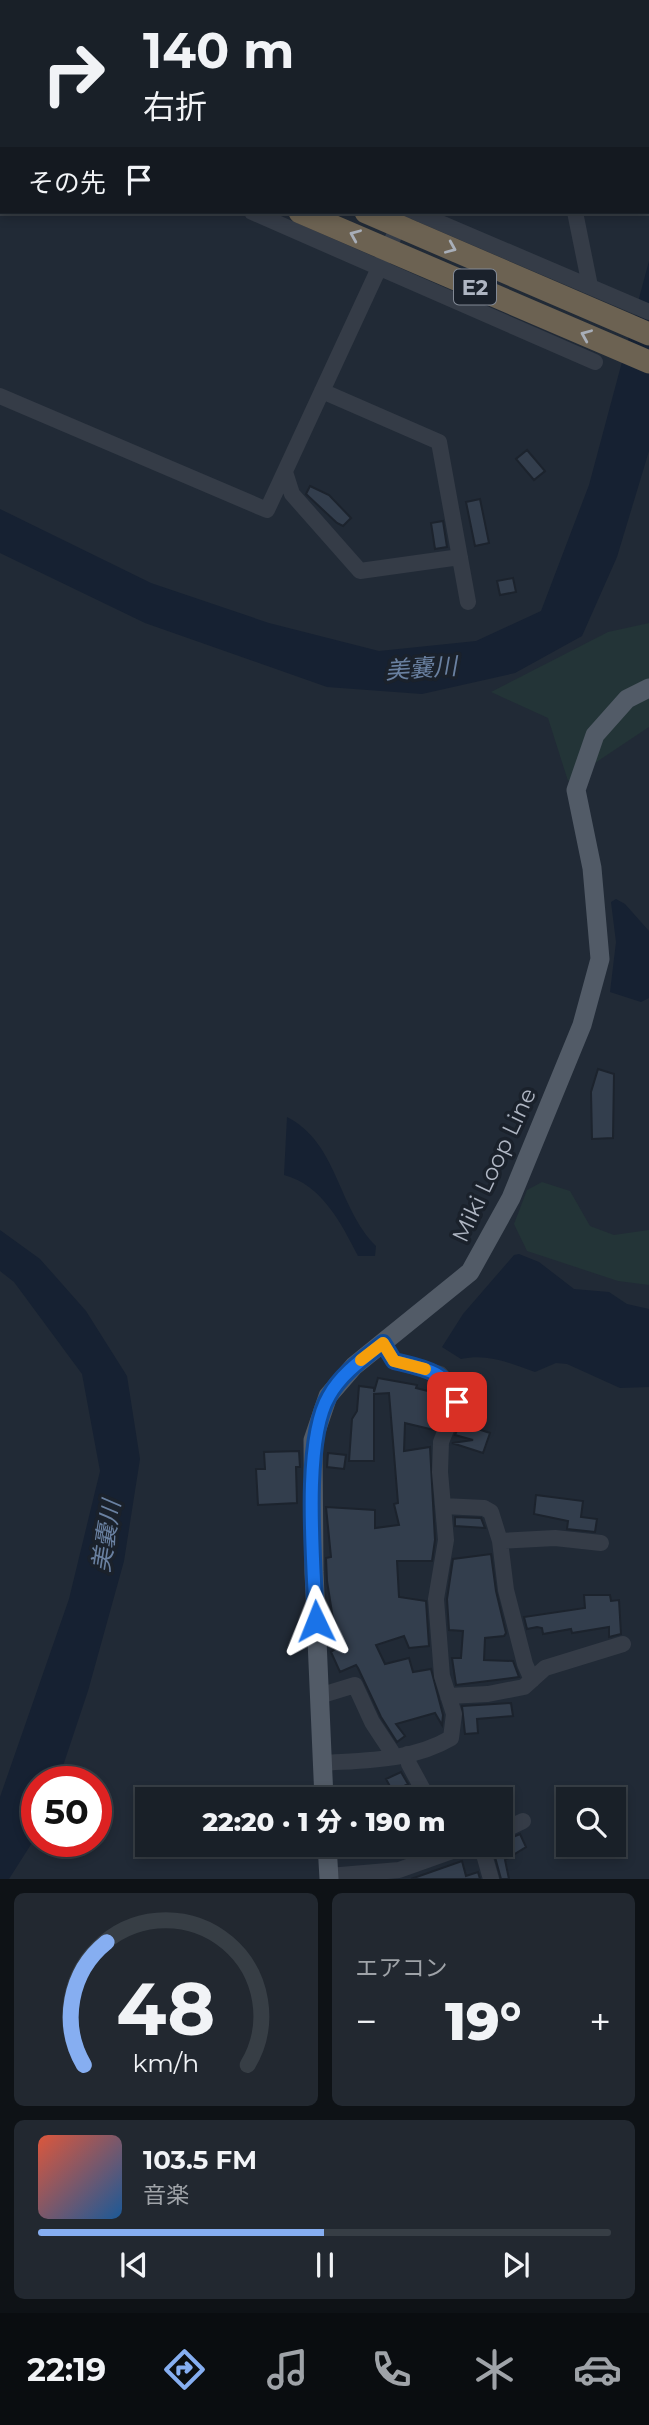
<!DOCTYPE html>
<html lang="ja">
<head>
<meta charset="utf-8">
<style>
  body { margin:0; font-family:Montserrat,"Noto Sans JP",sans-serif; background:#222830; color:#f1f3f6; height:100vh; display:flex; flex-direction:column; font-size:26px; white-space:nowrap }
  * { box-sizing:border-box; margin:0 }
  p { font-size:23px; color:#9fa3a8 }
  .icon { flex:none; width:38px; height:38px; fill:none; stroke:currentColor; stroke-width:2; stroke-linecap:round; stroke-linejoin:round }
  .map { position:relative; height:1879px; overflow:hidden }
  .drawer { display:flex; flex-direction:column; gap:14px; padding:14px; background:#0e1216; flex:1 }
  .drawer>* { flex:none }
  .guide { position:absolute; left:0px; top:0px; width:649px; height:214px; box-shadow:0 4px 10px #0003,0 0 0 2px #373e45; background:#192028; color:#f1f3f6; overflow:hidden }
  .tools { position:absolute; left:556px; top:1787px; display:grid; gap:14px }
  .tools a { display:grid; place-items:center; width:70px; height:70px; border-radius:0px; background:#192028; box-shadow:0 4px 10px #0003,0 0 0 2px #373e45; font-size:35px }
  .speed { position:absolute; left:21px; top:1766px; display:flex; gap:14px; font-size:35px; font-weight:700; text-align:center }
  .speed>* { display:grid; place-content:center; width:91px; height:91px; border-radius:50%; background:#192028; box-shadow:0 4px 10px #0003,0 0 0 2px #373e45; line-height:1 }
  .speed .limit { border:10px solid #d22; background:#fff; color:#111 }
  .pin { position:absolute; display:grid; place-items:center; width:60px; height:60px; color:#fff; margin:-30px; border-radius:14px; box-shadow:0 4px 10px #0006 }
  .me { position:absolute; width:77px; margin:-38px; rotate:358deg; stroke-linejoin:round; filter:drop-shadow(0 0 5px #0008) }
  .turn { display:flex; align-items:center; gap:24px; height:147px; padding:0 28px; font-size:32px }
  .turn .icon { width:91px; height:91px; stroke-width:2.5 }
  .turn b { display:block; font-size:49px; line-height:60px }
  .then { display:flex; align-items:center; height:66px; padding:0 28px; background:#0003; gap:14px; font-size:26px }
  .big { font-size:52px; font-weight:800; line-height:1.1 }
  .drawer .tile { flex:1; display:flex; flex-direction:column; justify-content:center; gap:10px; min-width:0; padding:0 24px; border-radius:10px; background:#222830 }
  .drawer .dial { align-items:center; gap:0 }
  .dial svg { height:182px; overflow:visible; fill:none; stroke:#373e45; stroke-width:7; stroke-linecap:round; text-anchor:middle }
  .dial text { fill:#f1f3f6; stroke:none }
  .song { display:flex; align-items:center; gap:21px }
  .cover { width:84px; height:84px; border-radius:10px; background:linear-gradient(135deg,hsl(10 70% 55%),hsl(210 70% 35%)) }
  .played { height:7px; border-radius:4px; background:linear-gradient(90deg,#86aef1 50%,#373e45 50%) }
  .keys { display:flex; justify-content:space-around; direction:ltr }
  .heat { display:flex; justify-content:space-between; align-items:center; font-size:38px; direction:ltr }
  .drawer .tiles { flex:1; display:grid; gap:14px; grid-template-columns:1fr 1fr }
  .tile:last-child { grid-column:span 2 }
  .trip { position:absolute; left:135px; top:1787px; width:378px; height:70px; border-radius:0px; background:#192028; box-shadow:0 4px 10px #0003,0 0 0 2px #373e45; font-weight:800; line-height:70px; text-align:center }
  .tabs { display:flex; height:112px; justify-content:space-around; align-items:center; background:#0a0d10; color:#9fa3a8 }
  .tabs .icon { width:49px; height:49px }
  .tabs .on { color:#86aef1 }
  .tabs b { font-size:32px; color:#f1f3f6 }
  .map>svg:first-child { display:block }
  .green { fill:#233437 }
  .water { fill:#162132 }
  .building { fill:#333e4d; stroke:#1c232d; stroke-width:2 }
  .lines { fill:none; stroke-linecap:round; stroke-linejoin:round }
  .minor { stroke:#353c47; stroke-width:16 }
  .major { stroke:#525b67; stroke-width:19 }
  .highway { stroke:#6c6252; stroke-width:23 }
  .oneway { stroke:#a8aeb8 }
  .route-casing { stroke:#114b97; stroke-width:18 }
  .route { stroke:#1a73e8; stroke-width:12 }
  .slow { stroke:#f59e0b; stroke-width:12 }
  .labels { text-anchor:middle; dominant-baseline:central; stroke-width:7; stroke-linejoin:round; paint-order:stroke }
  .shield { fill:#1a212b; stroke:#828995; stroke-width:2 }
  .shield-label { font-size:21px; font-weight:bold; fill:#afb6c3 }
  .street-label { font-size:23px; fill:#afb6c3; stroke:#1a212b }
  .water-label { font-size:24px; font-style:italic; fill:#6a81a1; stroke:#1a212b }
</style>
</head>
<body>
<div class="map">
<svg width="649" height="1879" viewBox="0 0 649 1879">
  <rect width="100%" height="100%" fill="#212a36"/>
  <path class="green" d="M 649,623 L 649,727 L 568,781 L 548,718 L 491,692 L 608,632 Z
    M 542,1182 L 570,1191 L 590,1226 L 614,1235 L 649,1230 L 649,1285 L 618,1281 L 527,1251 L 514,1224 L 527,1190 Z"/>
  <path class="water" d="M 649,261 L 649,451 L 617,557 L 582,636 L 515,673 L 422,694 L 327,687 L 145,623 L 0,553 L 0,509 L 151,583 L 269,623 L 379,651 L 476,641 L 541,611 L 589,485 Z
    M 616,899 L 625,904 L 649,931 L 649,998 L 641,1002 L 610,992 L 616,942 L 611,902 Z
    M 287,1117 C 338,1143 337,1207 376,1246 L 375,1256 L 358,1256 C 341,1223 322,1185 284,1175 Z
    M 0,1230 L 40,1259 L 86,1311 L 127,1376 L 140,1459 L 124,1561 L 88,1691 L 58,1781 L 37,1782 L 37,1835 L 9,1879 L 0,1879 L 0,1797 L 69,1599 L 100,1471 L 82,1374 L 14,1282 L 0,1271 Z
    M 519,1254 L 539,1262 L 574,1289 L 609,1292 L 627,1304 L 649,1309 L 649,1387 L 620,1388 L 567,1364 L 556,1363 L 535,1372 C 509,1363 488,1353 461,1359 L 442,1347 L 463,1314 L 514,1255 Z"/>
  <path class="building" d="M 527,450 L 545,471 L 534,480 L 516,459 Z
    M 310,486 L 329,495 L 351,518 L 343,526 L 337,523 L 306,494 Z
    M 480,499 L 489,543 L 475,546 L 466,502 Z
    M 443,521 L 447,547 L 435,549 L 431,523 Z
    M 513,578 L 516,592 L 500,595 L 497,581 Z
    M 598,1069 L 614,1074 L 613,1138 L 592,1139 L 591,1092 Z
    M 378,1378 L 417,1385 L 416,1388 L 444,1395 L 446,1402 L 434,1430 L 405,1423 L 404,1451 L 430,1447 L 435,1540 L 432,1561 L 397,1561 L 399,1597 L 426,1601 L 429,1646 L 409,1648 L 404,1636 L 376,1645 L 385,1664 L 409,1658 L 413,1672 L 431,1669 L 443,1715 L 442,1725 L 435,1713 L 396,1724 L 405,1736 L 397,1742 L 381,1717 L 358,1668 L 356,1665 L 340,1672 L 331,1652 L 335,1649 L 329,1620 L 333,1619 L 327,1581 L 326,1558 L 331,1557 L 326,1507 L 375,1510 L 375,1528 L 399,1525 L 394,1504 L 398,1503 L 389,1393 L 374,1394 L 374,1461 L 349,1461 L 352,1419 L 357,1411 L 359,1386 L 374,1388 L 374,1392 Z
    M 460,1423 L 490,1433 L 483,1453 L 452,1443 L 473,1440 L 455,1435 Z
    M 299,1451 L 300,1467 L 296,1467 L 297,1503 L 258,1505 L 256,1469 L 265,1469 L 264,1452 Z
    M 328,1453 L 346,1455 L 344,1469 L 327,1467 Z
    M 536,1495 L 583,1501 L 581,1517 L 597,1519 L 595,1532 L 567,1529 L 568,1521 L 534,1514 Z
    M 455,1517 L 481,1518 L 485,1528 L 455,1526 Z
    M 491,1554 L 496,1591 L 506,1633 L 504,1636 L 485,1638 L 484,1660 L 513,1661 L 519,1677 L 456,1685 L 452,1658 L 461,1658 L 463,1631 L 449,1630 L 447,1599 L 453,1559 Z
    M 584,1595 L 610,1595 L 611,1601 L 619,1600 L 621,1634 L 609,1637 L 609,1627 L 572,1633 L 571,1629 L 543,1634 L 542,1628 L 537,1627 L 527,1629 L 524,1617 L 585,1608 Z
    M 511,1703 L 513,1716 L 477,1719 L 478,1733 L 465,1734 L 462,1706 Z
    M 401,1772 L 408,1784 L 393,1792 L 386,1779 Z
    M 520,1834 L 526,1847 L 505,1860 L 509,1879 L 501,1879 L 492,1846 Z
    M 462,1861 L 466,1876 L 478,1872 L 480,1879 L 411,1879 Z"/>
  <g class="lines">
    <path class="minor" d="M 98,0 L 98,2
      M 308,0 L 308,2
      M 535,0 L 536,2
      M 0,36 L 2,37
      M 0,104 L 2,104
      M 252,212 L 595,362
      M 415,212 L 649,312
      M 575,212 L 590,286
      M 322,391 L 439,442 L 468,602
      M 0,396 L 267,510 L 405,212
      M 285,472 L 292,494 L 360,571 L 460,557
      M 443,1506 L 484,1508 L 491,1512 L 500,1541 L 506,1590 L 525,1664 L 532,1680
      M 500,1541 L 555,1538 L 601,1543
      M 319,1696 L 355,1685 L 372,1722 L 395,1757
      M 448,1696 L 488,1694 L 524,1687 L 545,1668 L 623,1644
      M 407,1754 L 409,1764 L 428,1799
      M 322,1763 C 366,1760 412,1761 451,1738 L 454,1714 L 442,1676 L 436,1599 L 446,1540 L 440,1472 L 441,1442 L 457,1402 L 452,1387 L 440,1374 L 394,1361 L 383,1343
      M 500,1832 L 523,1821
      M 481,1844 L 491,1879
      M 329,1876 L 399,1870 L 472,1844"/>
    <path class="major" d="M 324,1799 L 314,1572 L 313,1440 L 328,1396 L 354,1366 L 470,1272 L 511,1198 L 582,1025 L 600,959 L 592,868 L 576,790 L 595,735 L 627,699 L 649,688
      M 327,1844 L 329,1879"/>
    <path class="highway" d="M 0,55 L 2,55
      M 0,83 L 2,84
      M 300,212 L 649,362
      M 366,212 L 649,334"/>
  </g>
  <defs><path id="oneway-chevron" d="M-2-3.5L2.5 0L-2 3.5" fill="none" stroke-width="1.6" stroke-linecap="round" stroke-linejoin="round" transform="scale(1.75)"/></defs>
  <g class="oneway">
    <use href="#oneway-chevron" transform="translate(355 235) rotate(-157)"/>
    <use href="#oneway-chevron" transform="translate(451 248) rotate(23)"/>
    <use href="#oneway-chevron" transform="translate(586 335) rotate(-157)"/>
  </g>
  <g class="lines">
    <g class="route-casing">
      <path id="route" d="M 316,1621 C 314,1566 302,1441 329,1396 C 341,1374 364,1358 383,1343 L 394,1361 C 423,1368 448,1371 457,1402"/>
    </g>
    <use href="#route" class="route"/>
    <path class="slow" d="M 361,1360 L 383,1343 L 394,1361 L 425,1369"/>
  </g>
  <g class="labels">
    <rect class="shield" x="454" y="269.5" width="42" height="35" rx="5"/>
    <g class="shield-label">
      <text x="475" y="287">E2</text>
    </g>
    <g class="street-label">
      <text transform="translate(494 1165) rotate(-65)">Miki Loop Line</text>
    </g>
    <g class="water-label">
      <text transform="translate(421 668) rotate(-4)">美嚢川</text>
      <text transform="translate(106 1536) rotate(-81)">美嚢川</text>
    </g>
  </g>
</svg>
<div class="tools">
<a><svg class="icon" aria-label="search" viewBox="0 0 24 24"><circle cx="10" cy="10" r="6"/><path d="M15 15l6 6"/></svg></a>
</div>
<div class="speed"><div class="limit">50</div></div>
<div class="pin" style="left:457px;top:1402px;background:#d93025"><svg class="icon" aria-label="arrive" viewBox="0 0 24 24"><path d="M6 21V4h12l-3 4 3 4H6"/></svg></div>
<svg class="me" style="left:316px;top:1621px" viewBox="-20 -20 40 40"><path d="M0-17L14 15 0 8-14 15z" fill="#1a73e8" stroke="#fff" stroke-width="4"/></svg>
<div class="trip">22:20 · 1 分 · 190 m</div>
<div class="guide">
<div class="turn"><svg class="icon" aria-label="right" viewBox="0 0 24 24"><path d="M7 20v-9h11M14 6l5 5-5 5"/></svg><div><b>140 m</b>右折</div></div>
<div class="then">その先<svg class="icon" aria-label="arrive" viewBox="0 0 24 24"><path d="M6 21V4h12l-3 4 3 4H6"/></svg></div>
</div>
</div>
<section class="drawer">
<div class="tiles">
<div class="tile dial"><svg viewBox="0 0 100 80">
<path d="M14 69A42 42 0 1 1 86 69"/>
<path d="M14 69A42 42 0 0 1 24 15" stroke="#86aef1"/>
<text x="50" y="56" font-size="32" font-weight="700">48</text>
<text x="50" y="72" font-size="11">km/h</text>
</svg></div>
<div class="tile"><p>エアコン</p>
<div class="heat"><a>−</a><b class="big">19°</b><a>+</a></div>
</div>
<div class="tile">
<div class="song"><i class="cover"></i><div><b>103.5 FM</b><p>音楽</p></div></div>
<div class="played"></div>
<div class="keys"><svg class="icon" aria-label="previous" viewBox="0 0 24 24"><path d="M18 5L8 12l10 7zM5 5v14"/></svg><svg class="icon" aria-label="pause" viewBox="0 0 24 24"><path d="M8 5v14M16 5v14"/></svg><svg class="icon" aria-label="next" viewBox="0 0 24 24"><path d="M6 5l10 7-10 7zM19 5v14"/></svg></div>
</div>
</div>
</section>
<nav class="tabs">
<b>22:19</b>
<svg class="icon on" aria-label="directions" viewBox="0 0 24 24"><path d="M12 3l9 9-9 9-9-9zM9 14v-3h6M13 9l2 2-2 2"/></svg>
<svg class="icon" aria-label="music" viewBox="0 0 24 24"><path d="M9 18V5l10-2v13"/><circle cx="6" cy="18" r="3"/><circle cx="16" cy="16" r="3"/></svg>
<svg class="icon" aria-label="phone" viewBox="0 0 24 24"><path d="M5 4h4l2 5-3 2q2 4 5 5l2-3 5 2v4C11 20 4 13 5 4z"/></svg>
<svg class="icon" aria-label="climate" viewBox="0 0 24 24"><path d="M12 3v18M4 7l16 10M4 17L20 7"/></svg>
<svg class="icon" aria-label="car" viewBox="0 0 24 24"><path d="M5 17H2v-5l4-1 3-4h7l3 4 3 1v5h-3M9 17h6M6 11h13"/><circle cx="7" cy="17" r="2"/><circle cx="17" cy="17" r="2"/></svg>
</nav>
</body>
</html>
